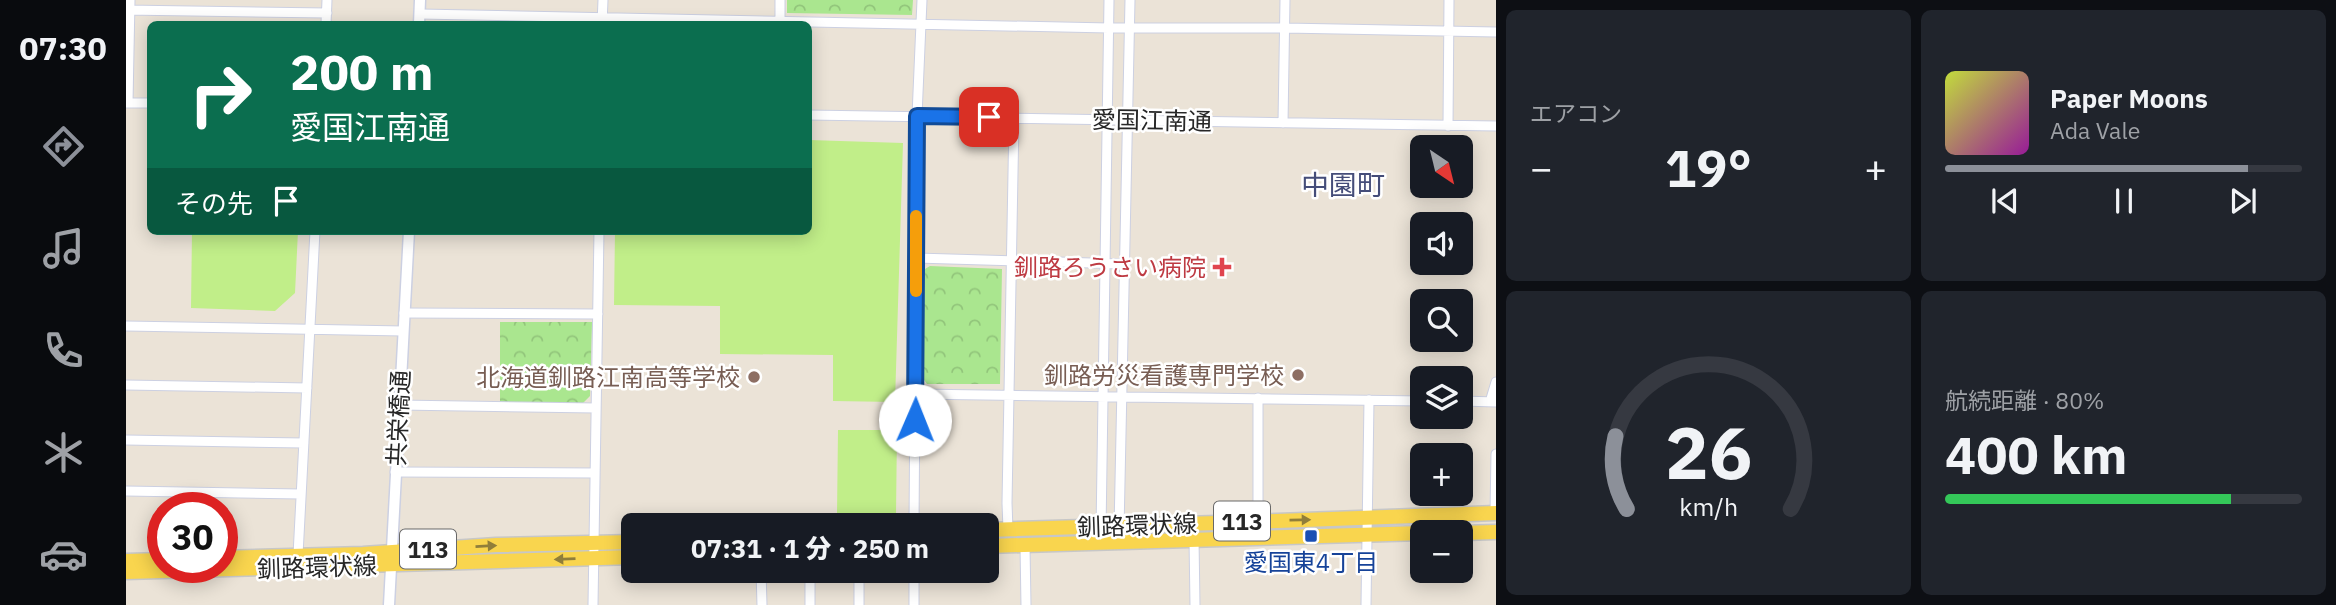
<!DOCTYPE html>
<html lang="ja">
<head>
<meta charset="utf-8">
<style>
  body { margin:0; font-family:"IBM Plex Sans","Noto Sans JP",sans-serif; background:#20242c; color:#f1f3f6; height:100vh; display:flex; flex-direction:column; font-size:26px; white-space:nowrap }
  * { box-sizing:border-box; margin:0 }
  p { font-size:23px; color:#9ea1a6 }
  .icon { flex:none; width:38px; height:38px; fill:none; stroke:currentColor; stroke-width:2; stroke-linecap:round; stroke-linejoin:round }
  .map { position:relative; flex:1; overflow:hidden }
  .side { display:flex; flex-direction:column; gap:10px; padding:10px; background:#0d0f14; width:840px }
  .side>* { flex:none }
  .guide { position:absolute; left:21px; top:21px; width:665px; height:214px; border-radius:10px; box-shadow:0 4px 18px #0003; background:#0b6e4f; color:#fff; overflow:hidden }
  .needle { width:46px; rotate:145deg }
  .fabs { position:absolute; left:1284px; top:135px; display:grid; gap:14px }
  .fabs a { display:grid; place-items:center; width:63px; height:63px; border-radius:10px; background:#171b24; box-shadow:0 4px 18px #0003; font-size:35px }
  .speed { position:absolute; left:21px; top:492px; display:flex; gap:14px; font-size:35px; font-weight:700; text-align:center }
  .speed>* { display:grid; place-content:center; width:91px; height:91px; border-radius:50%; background:#171b24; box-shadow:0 4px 18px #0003; line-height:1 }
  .speed .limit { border:10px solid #d22; background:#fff; color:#111 }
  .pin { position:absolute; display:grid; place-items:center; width:60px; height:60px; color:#fff; margin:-30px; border-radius:14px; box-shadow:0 4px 10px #0006 }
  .me { position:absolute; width:77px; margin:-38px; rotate:1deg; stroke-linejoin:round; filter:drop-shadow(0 0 5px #0008) }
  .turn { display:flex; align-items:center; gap:24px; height:147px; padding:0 28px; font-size:32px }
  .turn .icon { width:91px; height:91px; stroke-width:2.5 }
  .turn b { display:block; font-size:49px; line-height:60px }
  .then { display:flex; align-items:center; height:66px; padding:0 28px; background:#0003; gap:14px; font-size:26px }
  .big { font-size:52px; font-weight:800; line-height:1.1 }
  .side .tile { flex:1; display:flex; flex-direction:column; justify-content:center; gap:10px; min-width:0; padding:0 24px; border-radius:10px; background:#20242c }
  .side .dial { align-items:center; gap:0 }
  .dial svg { height:182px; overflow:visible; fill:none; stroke:#363941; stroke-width:7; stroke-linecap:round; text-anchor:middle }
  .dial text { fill:#f1f3f6; stroke:none }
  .song { display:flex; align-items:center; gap:21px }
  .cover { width:84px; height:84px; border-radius:10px; background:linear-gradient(135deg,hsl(70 70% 55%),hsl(300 70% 35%)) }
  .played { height:7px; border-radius:4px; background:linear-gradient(90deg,#8c9099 85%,#363941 85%) }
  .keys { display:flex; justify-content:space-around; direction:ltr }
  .heat { display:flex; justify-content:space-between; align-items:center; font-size:38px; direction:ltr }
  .charge { height:10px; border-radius:5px; background:linear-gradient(90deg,#34c759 80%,#363941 0) }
  .side .tiles { flex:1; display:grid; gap:10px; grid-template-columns:repeat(2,1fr) }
  .trip { position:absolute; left:495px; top:513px; width:378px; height:70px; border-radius:10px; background:#171b24; box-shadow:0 4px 18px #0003; font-weight:800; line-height:70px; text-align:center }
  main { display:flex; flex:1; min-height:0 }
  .tab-bar { display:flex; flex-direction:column; width:126px; justify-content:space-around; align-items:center; background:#090b0e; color:#9ea1a6 }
  .tab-bar .icon { width:49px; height:49px }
  .tab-bar .selected { color:#8c9099 }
  .tab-bar b { font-size:32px; color:#f1f3f6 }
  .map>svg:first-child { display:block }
  .forest { fill:url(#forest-crowns) }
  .pitch { fill:#c1ee89 }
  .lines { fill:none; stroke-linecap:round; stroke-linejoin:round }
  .minor-casing { stroke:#ccd0e2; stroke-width:11 }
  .tertiary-casing { stroke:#ccd0e2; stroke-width:13 }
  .primary-casing { stroke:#c7c7c7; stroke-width:17 }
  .minor { stroke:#fff; stroke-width:9 }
  .tertiary { stroke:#fff; stroke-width:10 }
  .primary { stroke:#f9d54e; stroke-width:14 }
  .oneway { fill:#907e3a }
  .route-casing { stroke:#114b97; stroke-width:18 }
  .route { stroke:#1a73e8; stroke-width:12 }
  .slow { stroke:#f59e0b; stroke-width:12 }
  .health-dot { fill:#e0444e; stroke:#fff; stroke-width:2.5 }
  .education-dot { fill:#8d6e63; stroke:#fff; stroke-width:2.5 }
  .transit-dot { fill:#1a4fb4; stroke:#fff; stroke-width:2.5 }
  .labels { text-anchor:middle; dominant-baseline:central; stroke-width:5; stroke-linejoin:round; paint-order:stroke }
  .shield { fill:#fff; stroke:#686868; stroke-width:2 }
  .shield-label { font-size:23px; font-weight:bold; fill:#272727 }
  .street-label { font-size:24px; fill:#272727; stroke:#fff }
  .health-label { font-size:24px; fill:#be3a42; stroke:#fff; text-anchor:end }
  .education-label { font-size:24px; fill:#785e54; stroke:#fff; text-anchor:end }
  .transit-label { font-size:24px; fill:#164399; stroke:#fff }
  .quarter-label { font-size:28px; fill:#454d79; stroke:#fff }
</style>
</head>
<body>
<main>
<nav class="tab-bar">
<b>07:30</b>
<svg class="icon selected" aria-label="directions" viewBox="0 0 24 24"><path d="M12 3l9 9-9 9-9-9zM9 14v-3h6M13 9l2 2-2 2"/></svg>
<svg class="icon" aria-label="music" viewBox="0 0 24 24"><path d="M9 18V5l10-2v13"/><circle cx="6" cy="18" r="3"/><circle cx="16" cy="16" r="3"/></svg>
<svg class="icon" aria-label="phone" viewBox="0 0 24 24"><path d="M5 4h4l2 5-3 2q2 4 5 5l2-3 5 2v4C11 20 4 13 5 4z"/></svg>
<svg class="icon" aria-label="climate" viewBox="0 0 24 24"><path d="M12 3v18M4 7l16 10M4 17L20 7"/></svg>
<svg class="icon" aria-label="car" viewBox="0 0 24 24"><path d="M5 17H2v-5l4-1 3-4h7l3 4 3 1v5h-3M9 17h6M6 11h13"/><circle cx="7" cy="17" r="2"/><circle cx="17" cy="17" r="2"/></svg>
</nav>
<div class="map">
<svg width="1370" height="605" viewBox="0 0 1370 605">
  <defs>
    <pattern id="forest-crowns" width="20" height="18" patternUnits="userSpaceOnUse" patternTransform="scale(1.75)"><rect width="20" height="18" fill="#aae68f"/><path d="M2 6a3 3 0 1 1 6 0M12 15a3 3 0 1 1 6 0" fill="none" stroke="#92c57b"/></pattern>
  </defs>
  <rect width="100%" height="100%" fill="#ebe3d7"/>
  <path class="forest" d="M 661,0 L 787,0 L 786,15 L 661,13 Z
    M 804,266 L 876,269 L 874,384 L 801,384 L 796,377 L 799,269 Z
    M 374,322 L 466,322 L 464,396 L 457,403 L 374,402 Z"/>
  <path class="pitch" d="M 683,140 L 777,143 L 769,402 L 707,401 L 707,355 L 594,354 L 594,306 L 488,305 L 489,231 L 682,231 Z
    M 66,231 L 172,231 L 169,293 L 149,311 L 65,308 Z
    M 712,430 L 771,430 L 770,515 L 711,514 Z"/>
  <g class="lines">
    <g class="minor-casing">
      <path id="minor" d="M 0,10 L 201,13
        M 294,14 L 983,28 L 1159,28 L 1370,32
        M 200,24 L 201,0
        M 476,24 L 477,0
        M 654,24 L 654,0
        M 0,103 L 24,103
        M 2,103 L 4,0
        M 682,115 L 1370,126
        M 1157,123 L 1159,0
        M 1322,126 L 1323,0
        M 790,258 L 999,264
        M 278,313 L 472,314
        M 0,326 L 277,331
        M 0,385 L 181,388
        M 790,394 L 1297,401
        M 1132,398 L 1132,526
        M 1335,401 L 1370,402
        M 1364,402 L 1370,382
        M 273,405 L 470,408
        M 0,440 L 178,443
        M 269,472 L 469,473
        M 0,491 L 175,494
        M 1369,513 L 1370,454
        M 788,525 L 791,116 L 796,0
        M 882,530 L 881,503 L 888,118
        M 993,530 L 1004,0
        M 975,531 L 983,0
        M 1068,539 L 1069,605
        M 899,546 L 900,605
        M 172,555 L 189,231
        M 635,570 L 636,605
        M 684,570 L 684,605
        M 733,570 L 733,605
        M 467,605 L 473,231
        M 788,605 L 788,570
        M 1240,605 L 1243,400"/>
    </g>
    <g class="tertiary-casing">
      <path id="tertiary" d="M 293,24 L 294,0
        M 263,605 L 283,231"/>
    </g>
    <g class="primary-casing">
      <path id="primary" d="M 861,530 C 1031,525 1200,520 1370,513
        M 1335,533 L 1370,532
        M 861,546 L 1297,533
        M 96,558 L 237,554 L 370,545 L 508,542
        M 0,561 L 37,560
        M 0,572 L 508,557"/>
    </g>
    <use href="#minor" class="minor"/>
    <use href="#tertiary" class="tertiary"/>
    <use href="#primary" class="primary"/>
  </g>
  <defs><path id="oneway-solid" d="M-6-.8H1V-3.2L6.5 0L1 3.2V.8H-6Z" transform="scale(1.75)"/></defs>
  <g class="oneway">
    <use href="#oneway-solid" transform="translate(1174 520) rotate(-1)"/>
    <use href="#oneway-solid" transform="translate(360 546) rotate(-3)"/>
    <use href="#oneway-solid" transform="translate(439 559) rotate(178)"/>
  </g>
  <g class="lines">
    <g class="route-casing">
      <path id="route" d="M 789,420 L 791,116 L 863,117"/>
    </g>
    <use href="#route" class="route"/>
    <path class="slow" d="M 790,291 L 790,216"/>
  </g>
  <path class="health-dot" d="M1092.5 256.5h7v7h7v7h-7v7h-7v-7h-7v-7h7z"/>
  <g class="education-dot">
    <circle cx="1172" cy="375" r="7"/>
    <circle cx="628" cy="377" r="7"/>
  </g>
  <rect class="transit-dot" x="1178" y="529" width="14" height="14" rx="3.5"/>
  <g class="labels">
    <g class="shield">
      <rect x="1088" y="501.5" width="56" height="39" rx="5"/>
      <rect x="274" y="529.5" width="56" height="39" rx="5"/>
    </g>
    <g class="shield-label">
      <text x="1116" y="521">113</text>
      <text x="302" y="549">113</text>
    </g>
    <g class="street-label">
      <text transform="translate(1026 120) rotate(1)">愛国江南通</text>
      <text transform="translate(272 418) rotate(-87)">共栄橋通</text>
      <text transform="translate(1011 525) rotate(-2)">釧路環状線</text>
      <text transform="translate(191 567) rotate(-2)">釧路環状線</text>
    </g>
    <g class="health-label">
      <text x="1080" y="267">釧路ろうさい病院</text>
    </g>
    <g class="education-label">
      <text x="1158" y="375">釧路労災看護専門学校</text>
      <text x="614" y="377">北海道釧路江南高等学校</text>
    </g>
    <g class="transit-label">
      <text x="1185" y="562">愛国東4丁目</text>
    </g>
    <g class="quarter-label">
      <text x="1217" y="184">中園町</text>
    </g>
  </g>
</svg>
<div class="fabs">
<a><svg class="needle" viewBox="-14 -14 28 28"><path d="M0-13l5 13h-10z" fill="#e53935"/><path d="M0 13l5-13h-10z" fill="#9ea1a6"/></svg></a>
<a><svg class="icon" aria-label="sound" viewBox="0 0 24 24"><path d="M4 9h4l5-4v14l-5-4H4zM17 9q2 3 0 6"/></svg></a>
<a><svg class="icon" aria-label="search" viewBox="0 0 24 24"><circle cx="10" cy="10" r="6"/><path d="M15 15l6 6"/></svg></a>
<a><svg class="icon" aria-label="layers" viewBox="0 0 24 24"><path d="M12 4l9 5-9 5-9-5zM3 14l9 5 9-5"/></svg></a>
<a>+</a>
<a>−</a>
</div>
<div class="speed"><div class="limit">30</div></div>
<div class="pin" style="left:863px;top:117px;background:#d93025"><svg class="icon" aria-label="arrive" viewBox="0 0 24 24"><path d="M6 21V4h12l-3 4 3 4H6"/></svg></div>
<svg class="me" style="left:789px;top:420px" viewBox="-20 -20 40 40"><circle r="19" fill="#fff"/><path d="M0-13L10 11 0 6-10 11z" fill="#1a73e8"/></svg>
<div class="trip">07:31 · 1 分 · 250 m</div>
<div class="guide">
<div class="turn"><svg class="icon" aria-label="right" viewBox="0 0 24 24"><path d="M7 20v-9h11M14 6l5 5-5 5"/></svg><div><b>200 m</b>愛国江南通</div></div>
<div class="then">その先<svg class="icon" aria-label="arrive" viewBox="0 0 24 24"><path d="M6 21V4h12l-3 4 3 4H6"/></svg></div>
</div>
</div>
<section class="side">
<div class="tiles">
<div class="tile"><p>エアコン</p>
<div class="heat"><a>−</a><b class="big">19°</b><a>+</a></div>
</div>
<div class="tile">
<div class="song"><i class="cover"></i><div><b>Paper Moons</b><p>Ada Vale</p></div></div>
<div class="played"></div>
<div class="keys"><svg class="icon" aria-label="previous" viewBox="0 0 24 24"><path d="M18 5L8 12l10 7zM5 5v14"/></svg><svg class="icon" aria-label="pause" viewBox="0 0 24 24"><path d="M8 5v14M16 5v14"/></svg><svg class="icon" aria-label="next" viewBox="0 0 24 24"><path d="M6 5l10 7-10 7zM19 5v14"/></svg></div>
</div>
<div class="tile dial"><svg viewBox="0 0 100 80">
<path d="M14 69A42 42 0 1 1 86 69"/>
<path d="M14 69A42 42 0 0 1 9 37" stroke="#8c9099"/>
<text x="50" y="56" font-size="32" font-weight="700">26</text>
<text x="50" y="72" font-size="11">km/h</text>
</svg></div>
<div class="tile"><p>航続距離 · 80%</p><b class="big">400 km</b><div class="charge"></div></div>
</div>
</section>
</main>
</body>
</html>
